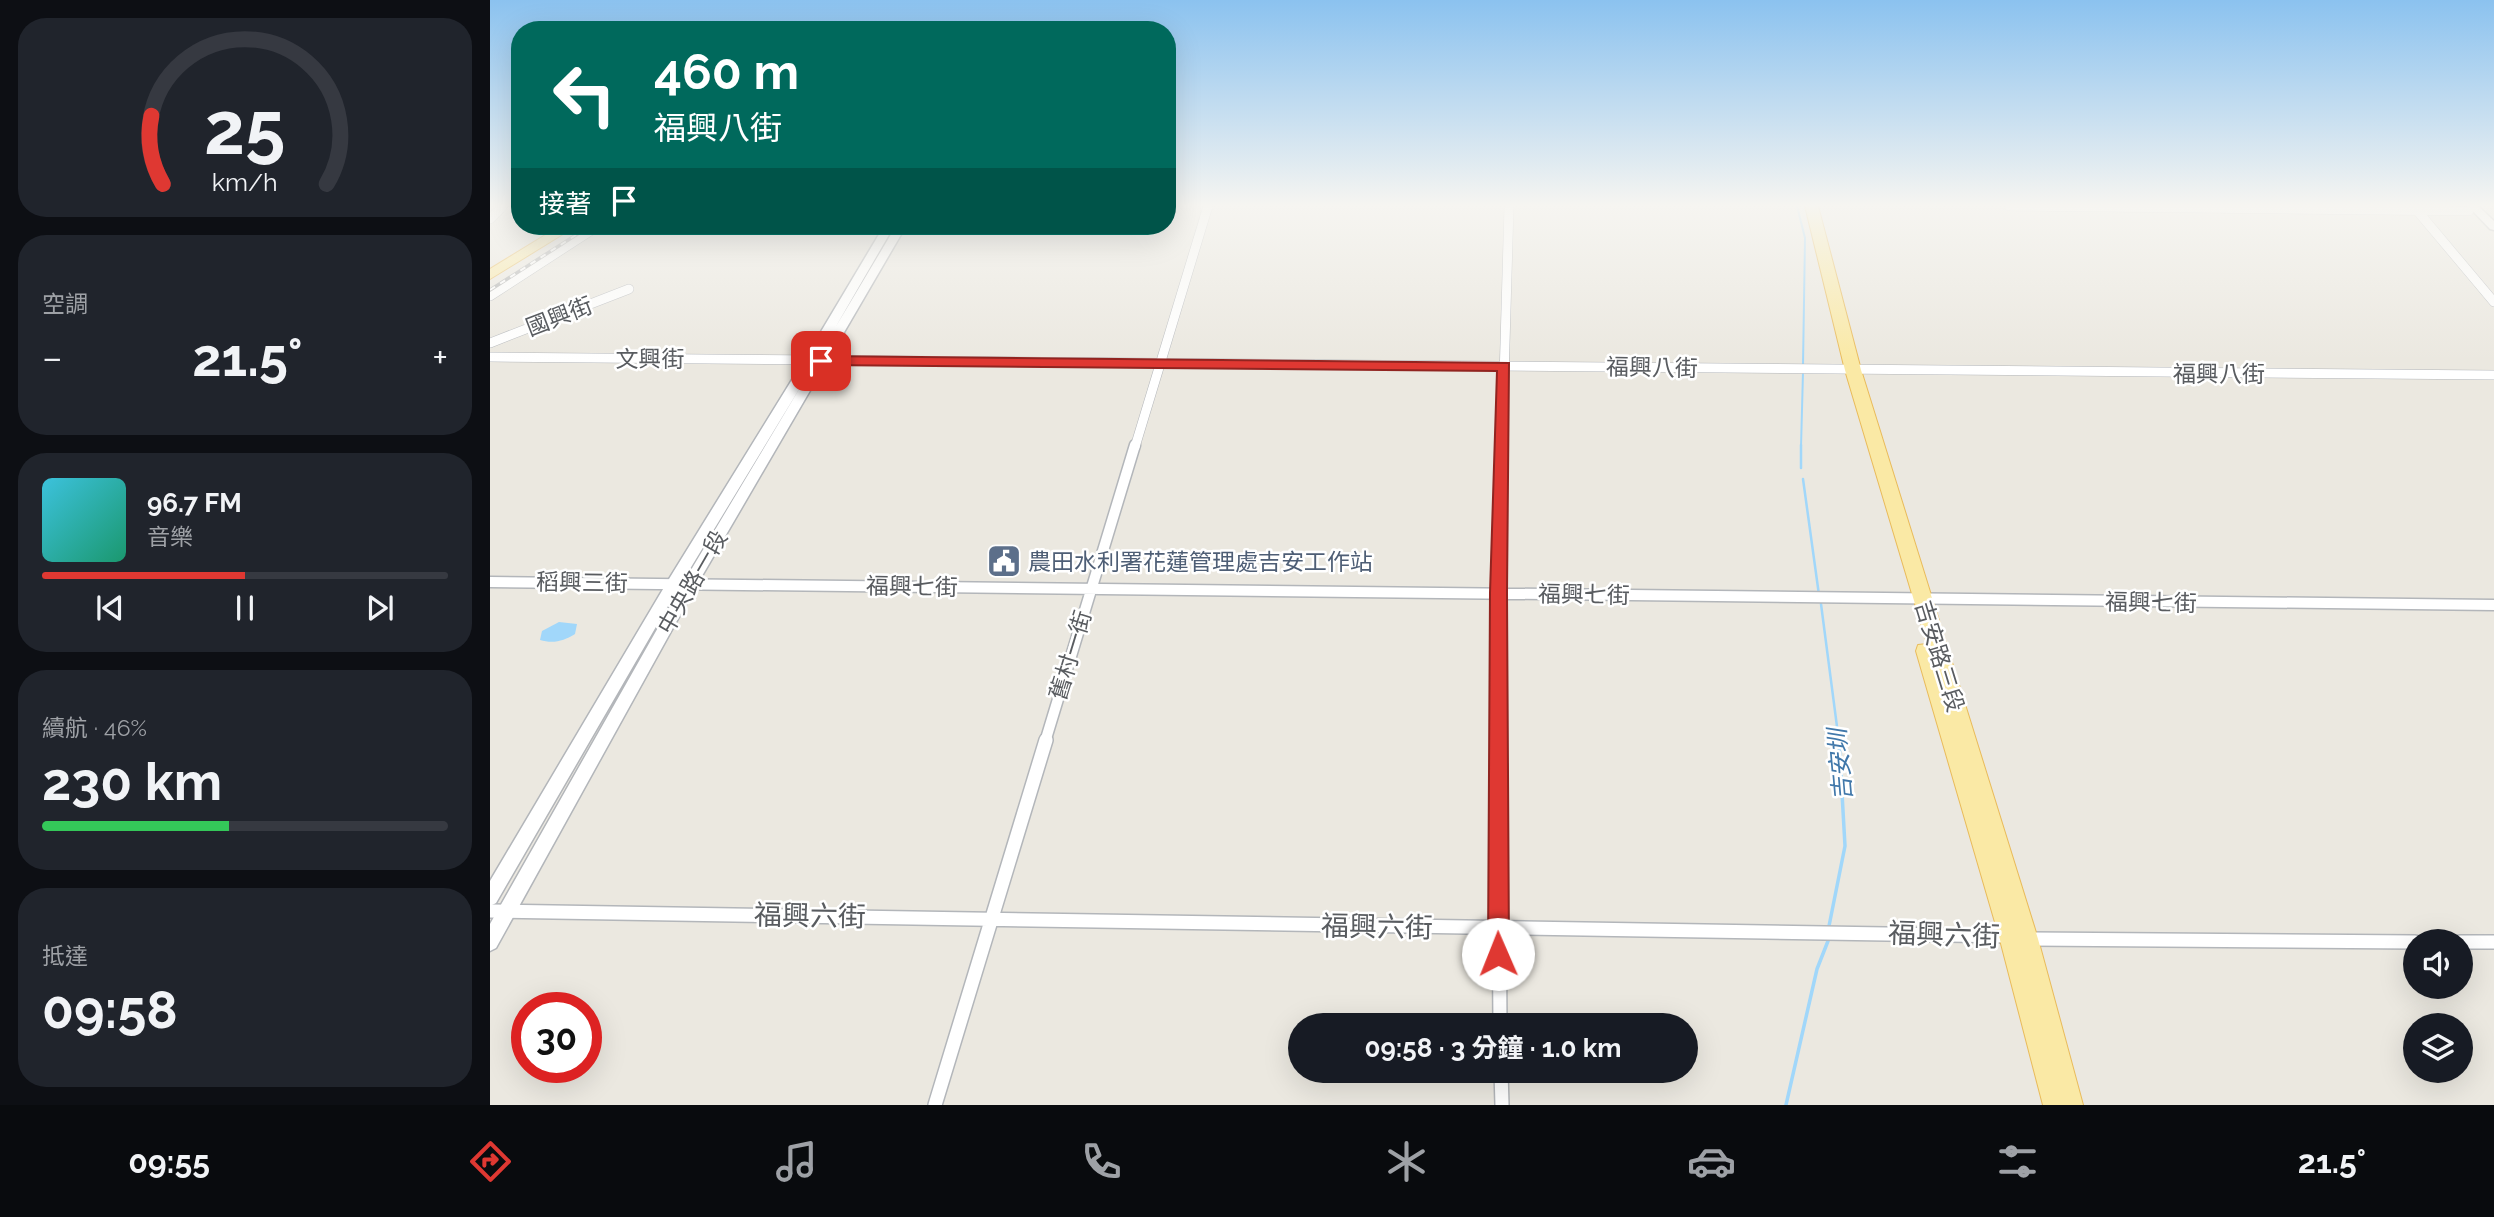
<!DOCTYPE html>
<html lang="zh-TW">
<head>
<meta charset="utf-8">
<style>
  body { margin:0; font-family:Raleway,"Noto Sans TC",sans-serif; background:#20242c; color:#f1f3f6; height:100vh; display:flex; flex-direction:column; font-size:26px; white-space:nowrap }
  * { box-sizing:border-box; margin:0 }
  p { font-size:23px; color:#9ea1a6 }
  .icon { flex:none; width:38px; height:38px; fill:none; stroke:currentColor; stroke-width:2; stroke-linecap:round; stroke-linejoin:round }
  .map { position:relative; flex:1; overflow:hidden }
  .side { display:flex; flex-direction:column; gap:18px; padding:18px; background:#0d0f14; width:490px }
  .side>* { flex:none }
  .hud { position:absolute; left:21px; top:21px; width:665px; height:214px; border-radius:28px; box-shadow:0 7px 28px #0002; background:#00695c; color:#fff; overflow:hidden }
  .controls { position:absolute; left:1913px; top:929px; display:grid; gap:14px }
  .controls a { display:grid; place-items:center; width:70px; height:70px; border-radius:50%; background:#171b24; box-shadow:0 7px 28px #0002; font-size:35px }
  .speed { position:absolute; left:21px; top:992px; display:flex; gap:14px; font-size:35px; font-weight:700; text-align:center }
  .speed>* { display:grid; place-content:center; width:91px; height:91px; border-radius:50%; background:#171b24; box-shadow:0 7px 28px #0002; line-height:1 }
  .speed .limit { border:10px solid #d22; background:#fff; color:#111 }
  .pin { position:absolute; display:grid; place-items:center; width:60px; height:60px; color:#fff; margin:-30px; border-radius:14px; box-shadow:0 4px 10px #0006 }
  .me { position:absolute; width:77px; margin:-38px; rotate:359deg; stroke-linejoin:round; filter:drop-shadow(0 0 5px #0008) }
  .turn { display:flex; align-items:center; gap:24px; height:147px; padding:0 28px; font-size:32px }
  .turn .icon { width:91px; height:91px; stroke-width:2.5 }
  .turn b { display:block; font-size:49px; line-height:60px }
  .then { display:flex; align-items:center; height:66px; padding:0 28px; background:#0003; gap:14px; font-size:26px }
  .big { font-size:52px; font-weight:700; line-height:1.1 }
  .side .tile { flex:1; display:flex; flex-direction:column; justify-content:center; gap:10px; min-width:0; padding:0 24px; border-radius:28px; background:#20242c }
  .side .dial { align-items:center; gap:0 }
  .dial svg { height:182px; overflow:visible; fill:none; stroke:#363941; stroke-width:7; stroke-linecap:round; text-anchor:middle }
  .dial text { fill:#f1f3f6; stroke:none }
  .song { display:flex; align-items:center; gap:21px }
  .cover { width:84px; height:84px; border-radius:10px; background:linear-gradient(135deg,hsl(190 70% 55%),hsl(160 70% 35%)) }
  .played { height:7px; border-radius:4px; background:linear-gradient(90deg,#df3832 50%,#363941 50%) }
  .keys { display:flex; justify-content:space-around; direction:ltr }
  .heat { display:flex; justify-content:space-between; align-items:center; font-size:38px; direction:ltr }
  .charge { height:10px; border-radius:5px; background:linear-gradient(90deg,#34c759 46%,#363941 0) }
  .trip { position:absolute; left:798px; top:1013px; width:410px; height:70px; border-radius:35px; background:#171b24; box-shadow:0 7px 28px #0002; font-weight:700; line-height:70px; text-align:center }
  .tabs { display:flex; height:112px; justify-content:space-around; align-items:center; background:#090b0e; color:#9ea1a6 }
  .tabs .icon { width:49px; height:49px }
  .tabs .current { color:#df3832 }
  .tabs b { font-size:32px; color:#f1f3f6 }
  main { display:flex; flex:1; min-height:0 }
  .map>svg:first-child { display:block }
  .water { fill:#a1d7fa }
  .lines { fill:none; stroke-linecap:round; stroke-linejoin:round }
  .stream-far2 { stroke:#a1d7fa; stroke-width:2 }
  .stream-far1 { stroke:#a1d7fa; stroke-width:2.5 }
  .stream { stroke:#a1d7fa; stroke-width:3.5 }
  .minor-far2-casing { stroke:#b3b6ba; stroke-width:10 }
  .minor-far1-casing { stroke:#b3b6ba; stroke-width:13 }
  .minor-casing { stroke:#b3b6ba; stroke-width:16 }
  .tertiary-casing { stroke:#b3b6ba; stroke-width:3 }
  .primary-casing { stroke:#e9bb5b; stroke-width:2 }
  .minor-far2 { stroke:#fff; stroke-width:9 }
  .minor-far1 { stroke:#fff; stroke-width:10 }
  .minor { stroke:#fff; stroke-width:13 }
  .tertiary { fill:#fff; fill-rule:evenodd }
  .primary { fill:#fae9a5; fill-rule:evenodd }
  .rail-casing { stroke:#b1b2b2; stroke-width:3.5 }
  .rail { stroke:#fff; stroke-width:2; stroke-dasharray:6; stroke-linecap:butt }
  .route { fill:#df3832; stroke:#912420; stroke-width:2 }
  .labels { text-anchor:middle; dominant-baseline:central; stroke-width:5; stroke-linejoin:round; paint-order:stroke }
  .street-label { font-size:23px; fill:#595c60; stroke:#fff }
  .service-label { font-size:23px; fill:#4e5e75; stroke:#fff; text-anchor:start }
  .water-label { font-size:24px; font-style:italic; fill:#4178aa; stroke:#fff }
  .near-street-label { font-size:28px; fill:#595c60; stroke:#fff }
</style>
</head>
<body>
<main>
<section class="side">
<div class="tile dial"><svg viewBox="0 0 100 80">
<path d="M14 69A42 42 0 1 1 86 69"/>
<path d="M14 69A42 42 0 0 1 9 39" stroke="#df3832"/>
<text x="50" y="56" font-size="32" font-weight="700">25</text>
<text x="50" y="72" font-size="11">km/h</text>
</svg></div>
<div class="tile"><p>空調</p>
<div class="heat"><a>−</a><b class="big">21.5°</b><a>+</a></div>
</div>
<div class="tile">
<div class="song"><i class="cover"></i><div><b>96.7 FM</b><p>音樂</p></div></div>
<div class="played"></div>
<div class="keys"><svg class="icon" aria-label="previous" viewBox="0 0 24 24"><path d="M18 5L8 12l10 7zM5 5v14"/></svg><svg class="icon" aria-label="pause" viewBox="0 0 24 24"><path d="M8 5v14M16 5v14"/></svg><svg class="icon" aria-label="next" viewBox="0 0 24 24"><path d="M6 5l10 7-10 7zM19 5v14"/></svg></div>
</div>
<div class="tile"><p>續航 · 46%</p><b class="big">230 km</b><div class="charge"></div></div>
<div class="tile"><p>抵達</p><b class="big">09:58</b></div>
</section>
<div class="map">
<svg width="2004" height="1105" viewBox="0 0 2004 1105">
  <rect width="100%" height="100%" fill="#ebe8e0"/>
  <path class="water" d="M 69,622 L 87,624 L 85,634 C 74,641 63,644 50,640 L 52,631 Z"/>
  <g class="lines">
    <path class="stream-far2" d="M 1307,206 L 1315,238 L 1313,366
      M 1311,447 L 1313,372"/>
    <path class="stream-far1" d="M 1311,468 L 1311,445
      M 1313,479 L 1329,595
      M 1331,604 L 1349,742"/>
    <path class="stream" d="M 1339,926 L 1355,846 L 1349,740
      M 1296,1105 L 1327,969 L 1338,941"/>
    <g class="minor-far2-casing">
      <path id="minor-far2" d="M 1519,206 L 1979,211
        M 1925,208 L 2004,302
        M 0,219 L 13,206
        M 0,296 L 108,226
        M 0,343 L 139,289
        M 0,357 L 2004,375
        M 645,447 L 718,206
        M 1012,447 L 1019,206"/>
    </g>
    <g class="minor-far1-casing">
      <path id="minor-far1" d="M 0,582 L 2004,605
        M 555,742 L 645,445
        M 1008,742 L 1012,445"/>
    </g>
    <g class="minor-casing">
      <path id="minor" d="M 1008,740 L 1010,1026
        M 0,911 L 1520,936 L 1537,939 L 1925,942
        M 1970,942 L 2004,942
        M 1011,1071 L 1012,1105
        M 445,1105 L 556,740"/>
    </g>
    <g class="tertiary-casing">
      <path id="tertiary" d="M 1978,206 L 1988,206 L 2004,221 L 2004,230 L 2000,229 Z
        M 394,226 L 404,226 L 345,328 L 406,226 L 416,226 L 205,588 L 6,948 L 0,951 L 0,924 L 195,580 L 314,381 L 189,587 L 6,903 L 0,906 L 0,881 L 179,579 L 316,357 L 320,356 L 326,360 L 336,343 L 328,343 L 326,340 Z"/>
    </g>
    <g class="primary-casing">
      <path id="primary" d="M 1315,206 L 1328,206 L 1371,370 L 1548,939 L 1593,1105 L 1553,1105 L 1509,936 L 1426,651 L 1428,645 L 1437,644 L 1355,370 Z
        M 70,226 L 86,226 L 0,279 L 0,269 Z"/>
    </g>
    <use href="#minor-far2" class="minor-far2"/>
    <use href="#minor-far1" class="minor-far1"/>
    <use href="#minor" class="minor"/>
    <use href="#tertiary" class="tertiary"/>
    <use href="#primary" class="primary"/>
    <g class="rail-casing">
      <path id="rail" d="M 0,290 L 100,226"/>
    </g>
    <use href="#rail" class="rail"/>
  </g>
  <linearGradient id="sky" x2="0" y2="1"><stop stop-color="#8bc2ef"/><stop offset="0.57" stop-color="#f6f5f1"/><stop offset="1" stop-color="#f6f5f1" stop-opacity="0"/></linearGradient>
  <rect width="2004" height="360" fill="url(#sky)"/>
  <path class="route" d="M 331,356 L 1019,363 L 1017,593 L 1019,954 L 1016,961 L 1008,964 L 1001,961 L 998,954 L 1000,593 L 1007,371 L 331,365 L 324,361 Z"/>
  <defs>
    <g id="civic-square" transform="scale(1.75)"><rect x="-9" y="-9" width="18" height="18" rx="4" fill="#5c6f8a" stroke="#fff"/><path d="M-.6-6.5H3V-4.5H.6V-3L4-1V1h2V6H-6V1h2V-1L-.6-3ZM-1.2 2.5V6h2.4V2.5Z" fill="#fff"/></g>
  </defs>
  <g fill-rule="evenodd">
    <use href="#civic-square" x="514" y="561"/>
  </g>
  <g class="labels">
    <g class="street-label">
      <text transform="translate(69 316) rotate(-21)">國興街</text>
      <text x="160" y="358">文興街</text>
      <text transform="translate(1162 367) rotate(1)">福興八街</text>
      <text x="1729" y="373">福興八街</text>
      <text transform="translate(92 582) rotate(1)">稻興三街</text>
      <text transform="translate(202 582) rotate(-60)">中央路一段</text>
      <text transform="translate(422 586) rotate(1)">福興七街</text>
      <text transform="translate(1094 594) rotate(1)">福興七街</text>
      <text transform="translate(1661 602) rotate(1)">福興七街</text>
      <text transform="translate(580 655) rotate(-73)">舊村一街</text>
      <text transform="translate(1450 656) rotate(73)">吉安路三段</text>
    </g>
    <g class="service-label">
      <text x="538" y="561">農田水利署花蓮管理處吉安工作站</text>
    </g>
    <g class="water-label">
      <text transform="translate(1350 765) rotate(-95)">吉安圳</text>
    </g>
    <g class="near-street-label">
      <text transform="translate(320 916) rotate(1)">福興六街</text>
      <text transform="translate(887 927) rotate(1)">福興六街</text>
      <text transform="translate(1454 935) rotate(2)">福興六街</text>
    </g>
  </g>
</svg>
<div class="controls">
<a><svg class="icon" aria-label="sound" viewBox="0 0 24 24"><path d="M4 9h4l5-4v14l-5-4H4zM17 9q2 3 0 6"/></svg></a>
<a><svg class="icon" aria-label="layers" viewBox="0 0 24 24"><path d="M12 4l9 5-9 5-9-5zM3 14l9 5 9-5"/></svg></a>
</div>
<div class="speed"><div class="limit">30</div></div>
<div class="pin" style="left:331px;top:361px;background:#d93025"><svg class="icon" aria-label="arrive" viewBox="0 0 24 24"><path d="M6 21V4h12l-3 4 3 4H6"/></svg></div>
<svg class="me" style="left:1008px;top:954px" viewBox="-20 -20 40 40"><circle r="19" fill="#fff"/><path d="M0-13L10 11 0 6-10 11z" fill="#df3832"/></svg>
<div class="trip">09:58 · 3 分鐘 · 1.0 km</div>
<div class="hud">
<div class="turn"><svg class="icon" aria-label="left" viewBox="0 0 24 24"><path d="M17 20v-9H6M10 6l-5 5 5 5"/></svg><div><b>460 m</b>福興八街</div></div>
<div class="then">接著<svg class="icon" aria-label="arrive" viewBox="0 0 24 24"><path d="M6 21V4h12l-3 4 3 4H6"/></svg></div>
</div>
</div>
</main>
<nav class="tabs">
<b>09:55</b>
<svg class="icon current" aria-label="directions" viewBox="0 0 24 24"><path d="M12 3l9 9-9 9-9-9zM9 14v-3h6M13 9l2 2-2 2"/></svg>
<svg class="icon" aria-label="music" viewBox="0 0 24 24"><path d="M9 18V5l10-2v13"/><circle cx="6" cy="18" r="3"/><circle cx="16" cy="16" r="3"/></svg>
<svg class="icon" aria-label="phone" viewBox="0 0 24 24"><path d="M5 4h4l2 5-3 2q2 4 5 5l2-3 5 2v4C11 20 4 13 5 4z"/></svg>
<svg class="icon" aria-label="climate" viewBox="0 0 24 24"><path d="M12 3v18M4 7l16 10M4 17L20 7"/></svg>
<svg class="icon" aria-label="car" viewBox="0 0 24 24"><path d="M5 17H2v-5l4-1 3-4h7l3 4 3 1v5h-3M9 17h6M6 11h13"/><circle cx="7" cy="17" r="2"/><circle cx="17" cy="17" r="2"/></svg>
<svg class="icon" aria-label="filters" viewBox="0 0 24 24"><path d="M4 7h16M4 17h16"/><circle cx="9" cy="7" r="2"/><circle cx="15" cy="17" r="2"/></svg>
<b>21.5°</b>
</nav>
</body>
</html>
